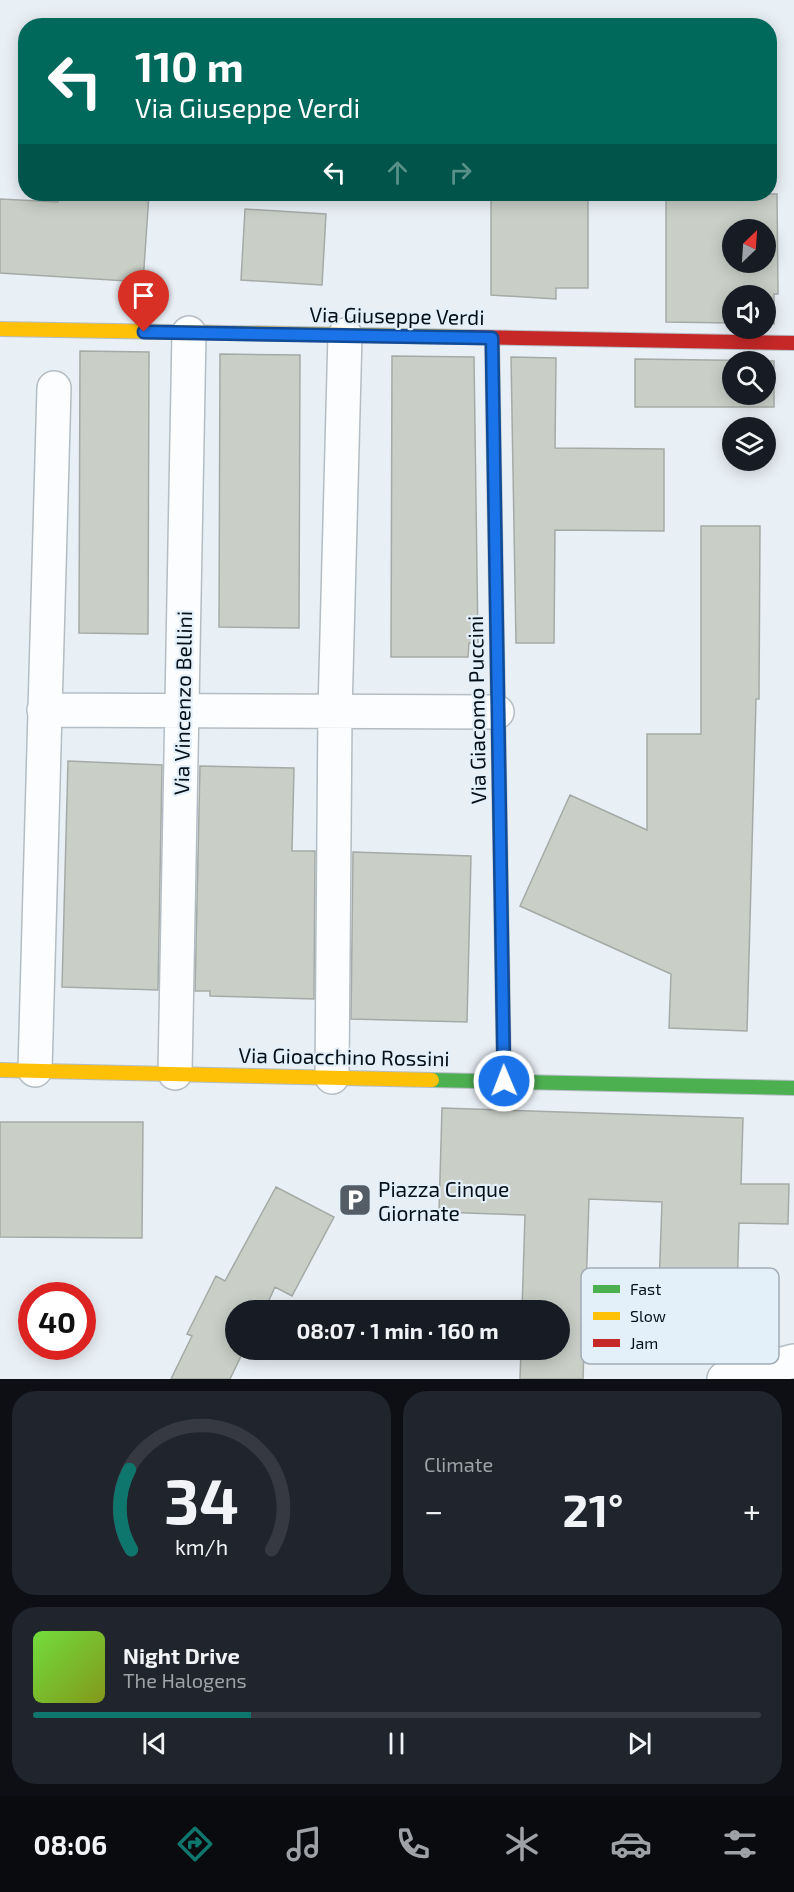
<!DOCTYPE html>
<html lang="en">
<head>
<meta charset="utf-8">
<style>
  body { margin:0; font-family:"Exo 2",sans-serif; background:#20242c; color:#f1f3f6; height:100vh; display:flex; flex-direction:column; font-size:22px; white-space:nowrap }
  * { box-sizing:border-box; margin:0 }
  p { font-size:20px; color:#9ea1a6 }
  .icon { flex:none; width:33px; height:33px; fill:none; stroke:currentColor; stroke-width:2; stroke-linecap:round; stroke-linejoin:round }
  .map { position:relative; height:1379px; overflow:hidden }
  .panel { display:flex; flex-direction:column; gap:12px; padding:12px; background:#0d0f14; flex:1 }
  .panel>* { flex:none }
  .banner { position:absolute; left:18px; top:18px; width:759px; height:183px; border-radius:24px; box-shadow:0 3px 15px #0003; background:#00695c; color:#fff; overflow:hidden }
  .needle { width:39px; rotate:25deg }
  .fabs { position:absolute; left:722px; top:219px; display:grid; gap:12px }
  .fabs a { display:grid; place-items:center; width:54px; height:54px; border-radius:50%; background:#171b24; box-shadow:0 3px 15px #0003; font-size:30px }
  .speed { position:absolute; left:18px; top:1282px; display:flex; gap:12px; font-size:30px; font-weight:700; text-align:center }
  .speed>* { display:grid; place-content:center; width:78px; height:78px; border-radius:50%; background:#171b24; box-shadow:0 3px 15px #0003; line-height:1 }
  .speed .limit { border:9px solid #d22; background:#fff; color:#111 }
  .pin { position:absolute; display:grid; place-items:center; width:51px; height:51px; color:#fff; margin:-62px -26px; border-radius:50% 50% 50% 0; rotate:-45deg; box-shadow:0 0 6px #0007 }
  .pin .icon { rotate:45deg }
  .me { position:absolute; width:66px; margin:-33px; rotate:359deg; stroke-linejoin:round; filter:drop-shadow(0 0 4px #0008) }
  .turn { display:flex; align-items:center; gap:21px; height:126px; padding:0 18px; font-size:27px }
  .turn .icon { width:78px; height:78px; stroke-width:2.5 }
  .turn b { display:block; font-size:42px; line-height:51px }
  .lanes { display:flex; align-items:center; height:57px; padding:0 18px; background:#0003; justify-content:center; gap:30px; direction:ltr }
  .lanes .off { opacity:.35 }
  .big { font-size:45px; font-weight:700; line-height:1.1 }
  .panel .widget { flex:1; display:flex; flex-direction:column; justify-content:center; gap:9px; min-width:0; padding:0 21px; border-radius:24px; background:#20242c }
  .panel .dial { align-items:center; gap:0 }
  .dial svg { height:156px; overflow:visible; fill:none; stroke:#363941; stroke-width:7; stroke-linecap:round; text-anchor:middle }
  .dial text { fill:#f1f3f6; stroke:none }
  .song { display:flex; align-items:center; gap:18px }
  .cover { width:72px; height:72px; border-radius:9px; background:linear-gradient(135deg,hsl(100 70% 55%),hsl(70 70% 35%)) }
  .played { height:6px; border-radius:3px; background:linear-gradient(90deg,#0f766e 30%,#363941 30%) }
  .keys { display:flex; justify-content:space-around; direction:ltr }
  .heat { display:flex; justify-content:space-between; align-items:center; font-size:33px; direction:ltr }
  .panel .tiles { flex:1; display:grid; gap:12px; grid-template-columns:1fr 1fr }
  .widget:last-child { grid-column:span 2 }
  .trip { position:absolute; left:225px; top:1300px; width:345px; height:60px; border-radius:30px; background:#171b24; box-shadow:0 3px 15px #0003; font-weight:700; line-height:60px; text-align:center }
  .tabs { display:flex; height:96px; justify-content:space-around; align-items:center; background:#090b0e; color:#9ea1a6 }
  .tabs .icon { width:42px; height:42px }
  .tabs .current { color:#0f766e }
  .tabs b { font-size:27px; color:#f1f3f6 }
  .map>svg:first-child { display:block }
  .building { fill:#c9cec7; stroke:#a6aaa6; stroke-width:1.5; fill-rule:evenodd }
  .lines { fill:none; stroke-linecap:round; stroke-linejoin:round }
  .street-casing { stroke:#b4bdc4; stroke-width:36 }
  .fast-casing { stroke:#b4bdc4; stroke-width:16 }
  .slow-casing { stroke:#b4bdc4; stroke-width:16 }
  .jam-casing { stroke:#b4bdc4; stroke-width:16 }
  .street { stroke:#fcfdfe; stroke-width:33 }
  .fast { stroke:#4caf50; stroke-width:14 }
  .slow { stroke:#ffc107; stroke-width:14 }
  .jam { stroke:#c62828; stroke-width:14 }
  .route-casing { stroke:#114b97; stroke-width:15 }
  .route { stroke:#1a73e8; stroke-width:10 }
  .labels { text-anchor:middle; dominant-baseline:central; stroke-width:4.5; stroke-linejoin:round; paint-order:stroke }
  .street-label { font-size:21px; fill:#050f17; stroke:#e3f0fa }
  .poi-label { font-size:21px; fill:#050f17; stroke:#e3f0fa; text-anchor:start }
  .key { fill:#e3f0fa; stroke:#a0acb6; stroke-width:1.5 }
  .key-label { font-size:16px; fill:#050f17 }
</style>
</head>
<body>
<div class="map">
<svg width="794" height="1379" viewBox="0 0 794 1379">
  <rect width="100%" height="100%" fill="#e8eff5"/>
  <path class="building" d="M 90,194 L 149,194 L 143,282 L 0,273 L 0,199 L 58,202 L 58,198 L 89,200 Z
    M 491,194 L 588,194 L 588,288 L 556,288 L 556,299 L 491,295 Z
    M 666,194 L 777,194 L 778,294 L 774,294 L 774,324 L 765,324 L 765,296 L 732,296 L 732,323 L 666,322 ZM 732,230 L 765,230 L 765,262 L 732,262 Z
    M 245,209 L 326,214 L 322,285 L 241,280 Z
    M 80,351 L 149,352 L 148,634 L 79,633 Z
    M 220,354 L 300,355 L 299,628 L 219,627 Z
    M 392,356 L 474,357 L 478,643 L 469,643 L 468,657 L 391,657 Z
    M 511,357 L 556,358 L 555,448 L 664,449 L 664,531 L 555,530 L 554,643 L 516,643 Z
    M 635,359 L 774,361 L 774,407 L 635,407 ZM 732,362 L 765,362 L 765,394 L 732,394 Z
    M 701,526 L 760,526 L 759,699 L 756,699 L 747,1031 L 669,1028 L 671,974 L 520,906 L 570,795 L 647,830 L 647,734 L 701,734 Z
    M 68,761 L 162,765 L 158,990 L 62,987 Z
    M 200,766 L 294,768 L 292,851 L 315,851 L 314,999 L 210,996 L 210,991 L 195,991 Z
    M 353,852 L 471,856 L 467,1022 L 351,1019 Z
    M 442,1108 L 743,1118 L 741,1184 L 789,1184 L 788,1224 L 739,1223 L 737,1292 L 659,1288 L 662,1202 L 589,1199 L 583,1379 L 520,1379 L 521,1350 L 560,1350 L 560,1311 L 522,1311 L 525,1215 L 439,1212 Z
    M 0,1122 L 143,1122 L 142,1238 L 0,1237 Z
    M 276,1187 L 334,1217 L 292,1296 L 275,1287 L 264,1311 L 236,1311 L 236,1350 L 244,1350 L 230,1379 L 171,1379 L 192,1336 L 187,1334 L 216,1276 L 225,1281 Z"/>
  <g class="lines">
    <g class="street-casing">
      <path id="street" d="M 44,710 L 497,712
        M 35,1070 L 54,388
        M 175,1073 L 189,333
        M 332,1077 L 335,711 L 345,335
        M 724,1379 L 794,1361"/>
    </g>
    <g class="fast-casing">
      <path id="fast" d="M 492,338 L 502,954
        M 432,1080 L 794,1088"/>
    </g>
    <g class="slow-casing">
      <path id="slow" d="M 0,329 L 466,337
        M 0,1070 L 432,1080"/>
    </g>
    <g class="jam-casing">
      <path id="jam" d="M 466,337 L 794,343
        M 502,954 L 504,1081"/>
    </g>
    <use href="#street" class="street"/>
    <use href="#fast" class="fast"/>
    <use href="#slow" class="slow"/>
    <use href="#jam" class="jam"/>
  </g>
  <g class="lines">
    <g class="route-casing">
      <path id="route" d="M 144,332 L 492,338 L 504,1081"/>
    </g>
    <use href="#route" class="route"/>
  </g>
  <defs>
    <g id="parking-square" transform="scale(1.725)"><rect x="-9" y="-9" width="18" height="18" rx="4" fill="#545d65" stroke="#e3f0fa"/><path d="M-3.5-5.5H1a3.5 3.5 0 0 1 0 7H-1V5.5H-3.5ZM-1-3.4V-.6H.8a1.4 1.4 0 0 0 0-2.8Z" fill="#fff"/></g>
  </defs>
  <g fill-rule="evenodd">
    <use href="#parking-square" x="355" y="1200"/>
  </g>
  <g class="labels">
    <g class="street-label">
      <text transform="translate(397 315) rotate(1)">Via Giuseppe Verdi</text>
      <text transform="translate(182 703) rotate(-89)">Via Vincenzo Bellini</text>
      <text transform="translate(476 710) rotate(-91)">Via Giacomo Puccini</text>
      <text transform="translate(344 1056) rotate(1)">Via Gioacchino Rossini</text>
    </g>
    <g class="poi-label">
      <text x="378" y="1188">Piazza Cinque<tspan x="378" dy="24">Giornate</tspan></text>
    </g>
  </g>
  <rect x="581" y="1268" width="198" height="96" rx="9" class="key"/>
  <rect x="593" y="1285" width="27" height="8" fill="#4caf50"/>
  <rect x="593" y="1312" width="27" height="8" fill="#ffc107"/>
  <rect x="593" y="1339" width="27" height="8" fill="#c62828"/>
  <g class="key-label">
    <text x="630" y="1295">Fast</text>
    <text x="630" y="1322">Slow</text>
    <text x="630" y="1349">Jam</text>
  </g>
</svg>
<div class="fabs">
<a><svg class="needle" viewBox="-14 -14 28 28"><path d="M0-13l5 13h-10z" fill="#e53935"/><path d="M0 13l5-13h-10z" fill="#9ea1a6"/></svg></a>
<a><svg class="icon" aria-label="sound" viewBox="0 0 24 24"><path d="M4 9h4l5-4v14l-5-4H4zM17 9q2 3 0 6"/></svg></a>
<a><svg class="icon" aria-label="search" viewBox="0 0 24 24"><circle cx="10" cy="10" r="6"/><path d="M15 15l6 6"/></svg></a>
<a><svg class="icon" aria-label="layers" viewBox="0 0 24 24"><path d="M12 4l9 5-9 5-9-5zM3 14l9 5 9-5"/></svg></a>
</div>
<div class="speed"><div class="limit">40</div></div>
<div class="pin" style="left:144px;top:332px;background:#d93025"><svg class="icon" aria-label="arrive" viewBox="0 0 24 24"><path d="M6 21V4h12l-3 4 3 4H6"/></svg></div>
<svg class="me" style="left:504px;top:1081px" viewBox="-20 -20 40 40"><circle r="17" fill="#1a73e8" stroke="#fff" stroke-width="3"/><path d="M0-11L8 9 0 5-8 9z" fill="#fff"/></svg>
<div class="trip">08:07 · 1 min · 160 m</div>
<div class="banner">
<div class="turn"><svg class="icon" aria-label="left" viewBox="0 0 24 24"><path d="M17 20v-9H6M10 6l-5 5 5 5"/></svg><div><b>110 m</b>Via Giuseppe Verdi</div></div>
<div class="lanes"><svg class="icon" aria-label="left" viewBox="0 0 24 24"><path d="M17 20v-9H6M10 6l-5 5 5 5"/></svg><svg class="icon off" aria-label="ahead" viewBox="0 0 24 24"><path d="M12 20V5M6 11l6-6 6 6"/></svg><svg class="icon off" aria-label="right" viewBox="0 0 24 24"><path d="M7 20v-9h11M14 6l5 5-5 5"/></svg></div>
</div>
</div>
<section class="panel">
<div class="tiles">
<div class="widget dial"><svg viewBox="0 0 100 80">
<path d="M14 69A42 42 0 1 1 86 69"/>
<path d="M14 69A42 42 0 0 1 13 28" stroke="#0f766e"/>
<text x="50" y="56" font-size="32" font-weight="700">34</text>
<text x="50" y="72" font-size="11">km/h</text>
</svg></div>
<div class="widget"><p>Climate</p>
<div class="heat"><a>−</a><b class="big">21°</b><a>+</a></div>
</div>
<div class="widget">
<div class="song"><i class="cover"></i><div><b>Night Drive</b><p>The Halogens</p></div></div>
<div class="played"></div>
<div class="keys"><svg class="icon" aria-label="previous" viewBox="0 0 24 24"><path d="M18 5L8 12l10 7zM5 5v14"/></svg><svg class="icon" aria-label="pause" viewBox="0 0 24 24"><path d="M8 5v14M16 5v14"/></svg><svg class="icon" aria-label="next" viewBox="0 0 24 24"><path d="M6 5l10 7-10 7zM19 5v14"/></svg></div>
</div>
</div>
</section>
<nav class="tabs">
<b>08:06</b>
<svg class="icon current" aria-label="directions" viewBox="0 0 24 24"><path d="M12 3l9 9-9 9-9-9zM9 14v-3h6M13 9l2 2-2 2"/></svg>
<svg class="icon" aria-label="music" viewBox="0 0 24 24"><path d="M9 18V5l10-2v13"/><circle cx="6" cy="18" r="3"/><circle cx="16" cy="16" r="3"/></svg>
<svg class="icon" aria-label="phone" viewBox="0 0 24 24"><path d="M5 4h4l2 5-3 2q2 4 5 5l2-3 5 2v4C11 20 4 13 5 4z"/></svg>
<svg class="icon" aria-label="climate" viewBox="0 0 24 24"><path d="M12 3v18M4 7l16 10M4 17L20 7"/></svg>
<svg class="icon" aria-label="car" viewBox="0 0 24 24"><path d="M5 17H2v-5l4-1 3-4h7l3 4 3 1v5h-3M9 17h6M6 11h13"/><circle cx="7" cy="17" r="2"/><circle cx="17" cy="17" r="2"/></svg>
<svg class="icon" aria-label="filters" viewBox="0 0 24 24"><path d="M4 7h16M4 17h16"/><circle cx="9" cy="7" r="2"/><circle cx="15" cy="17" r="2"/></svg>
</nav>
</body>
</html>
